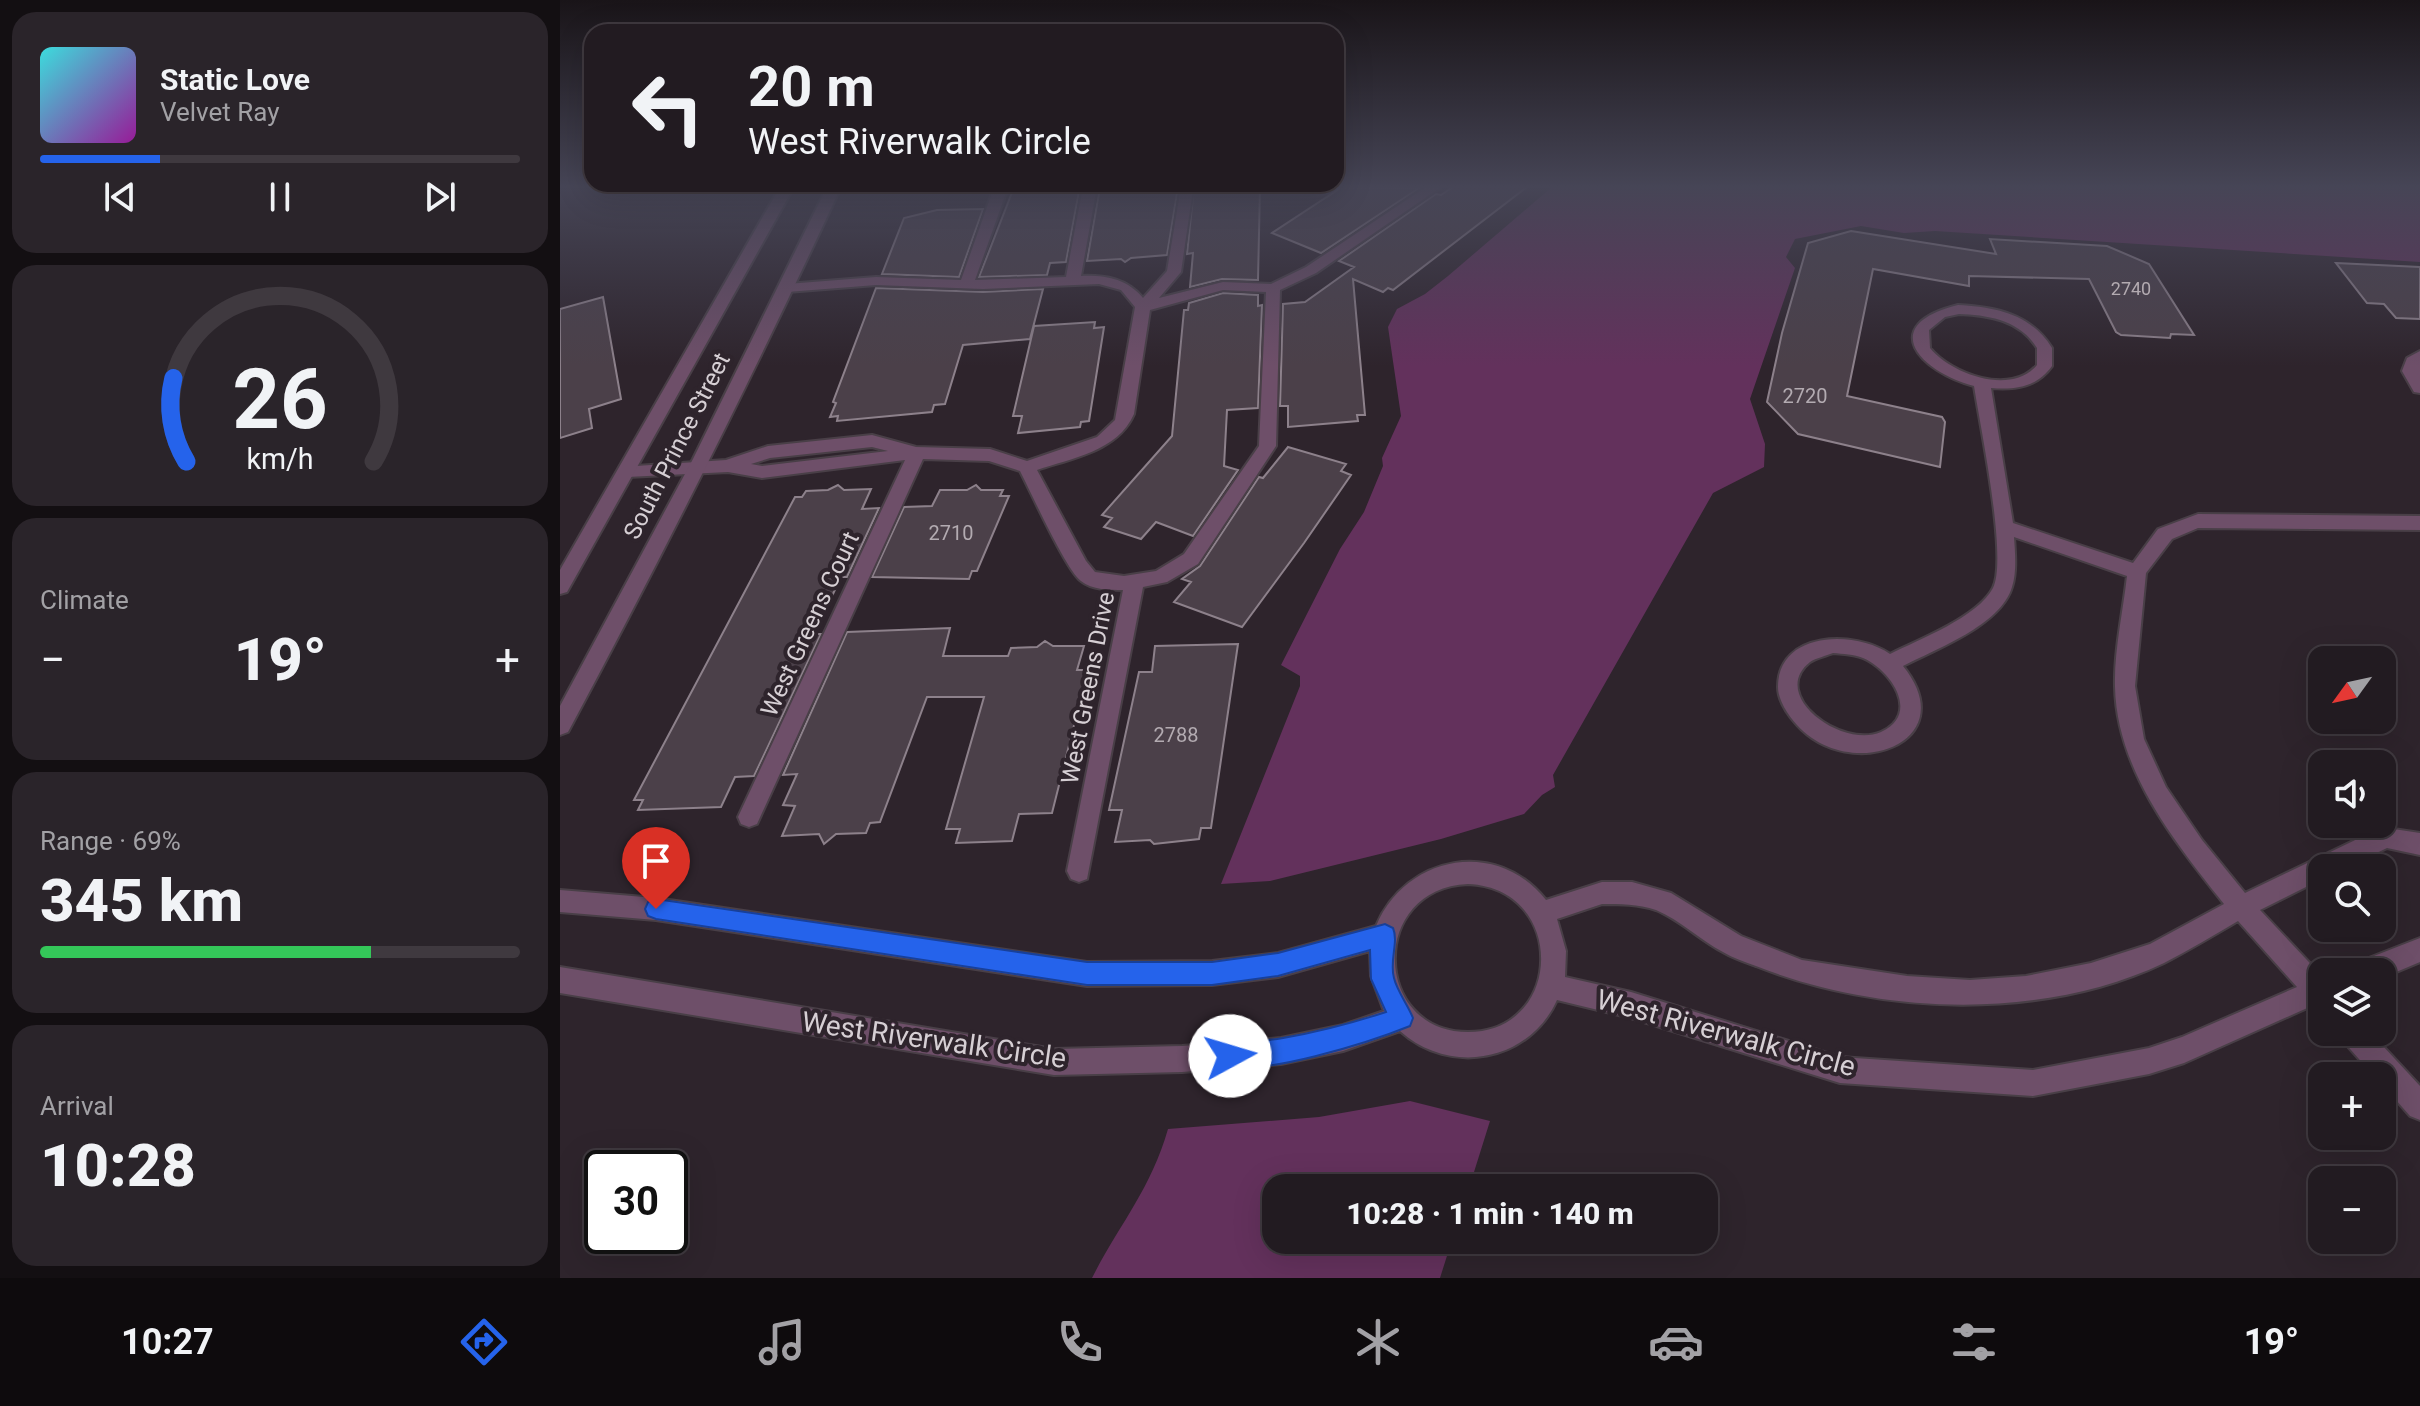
<!DOCTYPE html>
<html lang="en">
<head>
<meta charset="utf-8">
<style>
  body { margin:0; font-family:Roboto,sans-serif; background:#2a242a; color:#f1f3f6; height:100vh; display:flex; flex-direction:column; font-size:30px; white-space:nowrap }
  * { box-sizing:border-box; margin:0 }
  p { font-size:26px; color:#a2a1a5 }
  .icon { flex:none; width:44px; height:44px; fill:none; stroke:currentColor; stroke-width:2; stroke-linecap:round; stroke-linejoin:round }
  .map { position:relative; flex:1; overflow:hidden }
  .drawer { display:flex; flex-direction:column; gap:12px; padding:12px; background:#130f12; width:560px }
  .drawer>* { flex:none }
  .banner { position:absolute; left:24px; top:24px; width:760px; height:168px; border-radius:24px; box-shadow:0 8px 32px #0002,0 0 0 2px #3f393f; background:#221b21; color:#f1f3f6; overflow:hidden }
  .needle { width:52px; rotate:237deg }
  .fabs { position:absolute; left:1748px; top:646px; display:grid; gap:16px }
  .fabs a { display:grid; place-items:center; width:88px; height:88px; border-radius:16px; background:#221b21; box-shadow:0 8px 32px #0002,0 0 0 2px #3f393f; font-size:40px }
  .speed { position:absolute; left:24px; top:1150px; display:flex; gap:16px; font-size:40px; font-weight:700; text-align:center }
  .speed>* { display:grid; place-content:center; width:104px; height:104px; border-radius:50%; background:#221b21; box-shadow:0 8px 32px #0002,0 0 0 2px #3f393f; line-height:1 }
  .speed .limit { border:4px solid #111; border-radius:12px; background:#fff; color:#111 }
  .pin { position:absolute; display:grid; place-items:center; width:68px; height:68px; color:#fff; margin:-82px -34px; border-radius:50% 50% 50% 0; rotate:-45deg; box-shadow:0 0 8px #0007 }
  .pin .icon { rotate:45deg }
  .me { position:absolute; width:88px; margin:-44px; rotate:84deg; stroke-linejoin:round; filter:drop-shadow(0 0 6px #0008) }
  .turn { display:flex; align-items:center; gap:28px; height:168px; padding:0 32px; font-size:36px }
  .turn .icon { width:104px; height:104px; stroke-width:2.5 }
  .turn b { display:block; font-size:56px; line-height:68px }
  .big { font-size:60px; font-weight:800; line-height:1.1 }
  .drawer .widget { flex:1; display:flex; flex-direction:column; justify-content:center; gap:12px; min-width:0; padding:0 28px; border-radius:24px; background:#2a242a }
  .drawer .dial { align-items:center; gap:0 }
  .dial svg { height:208px; overflow:visible; fill:none; stroke:#3f393f; stroke-width:7; stroke-linecap:round; text-anchor:middle }
  .dial text { fill:#f1f3f6; stroke:none }
  .song { display:flex; align-items:center; gap:24px }
  .cover { width:96px; height:96px; border-radius:12px; background:linear-gradient(135deg,hsl(180 70% 55%),hsl(300 70% 35%)) }
  .played { height:8px; border-radius:4px; background:linear-gradient(90deg,#2563eb 25%,#3f393f 25%) }
  .keys { display:flex; justify-content:space-around; direction:ltr }
  .heat { display:flex; justify-content:space-between; align-items:center; font-size:44px; direction:ltr }
  .charge { height:12px; border-radius:6px; background:linear-gradient(90deg,#34c759 69%,#3f393f 0) }
  .trip { position:absolute; left:702px; top:1174px; width:456px; height:80px; border-radius:24px; background:#221b21; box-shadow:0 8px 32px #0002,0 0 0 2px #3f393f; font-weight:800; line-height:80px; text-align:center }
  .dock { display:flex; height:128px; justify-content:space-around; align-items:center; background:#0e0b0d; color:#a2a1a5 }
  .dock .icon { width:56px; height:56px }
  .dock .selected { color:#2563eb }
  .dock b { font-size:36px; color:#f1f3f6 }
  main { display:flex; flex:1; min-height:0 }
  .map>svg:first-child { display:block }
  .green { fill:#63315c }
  .building { fill:#4b4049; stroke:#8d818b; stroke-width:2 }
  .lines { fill:none; stroke-linecap:round; stroke-linejoin:round }
  .minor-casing { stroke:#493f47; stroke-width:4 }
  .tertiary-casing { stroke:#493f47; stroke-width:4 }
  .minor { fill:#6e4f69; fill-rule:evenodd }
  .tertiary { fill:#6e4f69; fill-rule:evenodd }
  .route { fill:#2563eb; stroke:#184099; stroke-width:2 }
  .labels { text-anchor:middle; dominant-baseline:central; stroke-width:8; stroke-linejoin:round; paint-order:stroke }
  .far-number-label { font-size:18px; fill:#b3abb1 }
  .number-label { font-size:20px; fill:#b3abb1 }
  .street-label { font-size:24px; fill:#d6cfd4; stroke:#2e242c }
  .near-street-label { font-size:28px; fill:#d6cfd4; stroke:#2e242c }
</style>
</head>
<body>
<main>
<section class="drawer">
<div class="widget">
<div class="song"><i class="cover"></i><div><b>Static Love</b><p>Velvet Ray</p></div></div>
<div class="played"></div>
<div class="keys"><svg class="icon" aria-label="previous" viewBox="0 0 24 24"><path d="M18 5L8 12l10 7zM5 5v14"/></svg><svg class="icon" aria-label="pause" viewBox="0 0 24 24"><path d="M8 5v14M16 5v14"/></svg><svg class="icon" aria-label="next" viewBox="0 0 24 24"><path d="M6 5l10 7-10 7zM19 5v14"/></svg></div>
</div>
<div class="widget dial"><svg viewBox="0 0 100 80">
<path d="M14 69A42 42 0 1 1 86 69"/>
<path d="M14 69A42 42 0 0 1 9 37" stroke="#2563eb"/>
<text x="50" y="56" font-size="32" font-weight="700">26</text>
<text x="50" y="72" font-size="11">km/h</text>
</svg></div>
<div class="widget"><p>Climate</p>
<div class="heat"><a>−</a><b class="big">19°</b><a>+</a></div>
</div>
<div class="widget"><p>Range · 69%</p><b class="big">345 km</b><div class="charge"></div></div>
<div class="widget"><p>Arrival</p><b class="big">10:28</b></div>
</section>
<div class="map">
<svg width="1860" height="1278" viewBox="0 0 1860 1278">
  <rect width="100%" height="100%" fill="#2e242c"/>
  <path class="green" d="M 992,187 L 1860,187 L 1860,262 L 1375,231 L 1344,233 L 1301,226 L 1235,239 L 1226,257 L 1235,268 L 1190,399 L 1205,444 L 1204,467 L 1153,493 L 993,775 L 995,787 L 982,795 L 964,814 L 881,839 L 710,881 L 661,884 L 740,686 L 740,676 L 721,665 L 780,549 L 804,512 L 823,466 L 822,458 L 841,416 L 828,327 L 837,309 L 865,294 L 888,276 Z
    M 850,1101 L 930,1121 L 909,1188 L 716,1188 L 716,1240 L 892,1240 L 880,1278 L 532,1278 C 560,1223 590,1191 608,1129 L 759,1117 Z"/>
  <path class="building" d="M 478,187 L 525,187 L 519,191 L 506,262 L 490,263 L 487,275 L 419,277 L 453,190 Z
    M 533,187 L 618,187 L 607,255 L 571,258 L 565,262 L 561,259 L 527,261 L 539,193 Z
    M 634,187 L 700,187 L 698,280 L 662,279 L 630,287 L 633,253 L 627,254 Z
    M 782,187 L 859,188 L 761,253 L 712,233 Z
    M 893,187 L 967,187 L 833,290 L 828,288 L 823,292 L 793,279 L 805,415 L 797,415 L 798,421 L 728,427 L 728,406 L 720,406 L 723,304 L 745,302 L 794,267 L 779,261 L 876,194 L 881,195 Z
    M 423,209 L 399,277 L 322,274 L 344,218 L 377,210 Z
    M 1291,231 L 1436,254 L 1430,239 L 1547,246 L 1589,264 L 1634,335 L 1611,334 L 1610,338 L 1561,335 L 1556,332 L 1529,279 L 1409,276 L 1409,286 L 1313,269 L 1287,396 L 1382,417 L 1385,422 L 1380,467 L 1238,434 L 1207,402 L 1222,333 L 1248,243 Z
    M 1776,263 L 1860,267 L 1860,319 L 1836,318 L 1824,304 L 1807,303 Z
    M 316,288 L 423,292 L 483,289 L 470,339 L 403,345 L 385,404 L 374,405 L 372,412 L 277,421 L 278,416 L 270,417 L 276,403 L 273,402 Z
    M 663,293 L 698,295 L 698,306 L 702,305 L 698,408 L 667,410 L 664,466 L 678,470 L 633,536 L 596,522 L 581,539 L 544,527 L 552,518 L 542,515 L 612,436 L 624,310 L 628,310 L 629,303 Z
    M 43,297 L 61,399 L 29,409 L 32,428 L 0,438 L 0,309 Z
    M 535,322 L 534,328 L 544,327 L 529,421 L 521,422 L 520,427 L 458,433 L 462,416 L 453,416 L 474,326 Z
    M 728,447 L 786,464 L 781,471 L 791,475 L 744,543 L 682,627 L 614,602 L 631,582 L 622,579 L 640,566 L 699,477 L 703,478 Z
    M 278,485 L 284,490 L 311,489 L 302,509 L 319,508 L 287,577 L 281,577 L 254,634 L 261,634 L 194,776 L 175,777 L 161,807 L 78,810 L 83,800 L 74,800 L 235,497 L 242,497 L 246,491 L 268,490 Z
    M 416,485 L 421,490 L 443,490 L 440,496 L 449,496 L 417,571 L 412,571 L 409,579 L 312,577 L 344,507 L 372,506 L 380,490 L 407,490 Z
    M 390,628 L 383,656 L 448,656 L 451,648 L 477,647 L 485,641 L 493,646 L 524,646 L 517,670 L 528,670 L 492,813 L 459,814 L 452,841 L 396,843 L 400,829 L 386,829 L 424,697 L 367,697 L 320,822 L 310,823 L 306,833 L 276,834 L 264,844 L 259,834 L 222,836 L 235,806 L 223,805 L 237,774 L 223,775 L 287,632 Z
    M 678,644 L 651,828 L 641,828 L 639,839 L 594,844 L 590,840 L 555,842 L 562,810 L 549,810 L 579,672 L 592,672 L 595,646 Z"/>
  <g class="lines">
    <g class="minor-casing">
      <path id="minor" d="M 621,187 L 633,189 L 621,272 L 599,298 L 663,282 L 711,284 L 746,267 L 866,187 L 881,187 L 756,273 L 720,290 L 716,446 L 638,564 L 607,582 L 583,587 L 527,879 L 519,882 L 511,879 L 507,871 L 563,590 C 550,590 532,590 521,581 C 506,570 471,492 460,471 L 429,461 L 363,459 L 197,824 L 189,827 L 181,824 L 178,817 L 345,460 L 202,478 L 168,472 L 67,477 L 58,471 L 61,467 L 166,460 L 208,446 L 312,435 L 356,447 L 430,449 L 467,461 L 537,437 L 555,420 L 575,307 L 561,290 L 539,284 L 423,289 L 316,285 L 227,292 L 220,288 L 227,284 L 316,277 L 401,280 L 432,193 L 439,189 L 446,193 L 415,280 L 506,277 L 522,192 L 529,188 L 536,192 L 521,276 C 546,275 567,279 583,298 L 607,271 ZM 663,290 L 706,292 L 699,446 L 624,554 L 596,571 L 564,576 L 535,572 L 526,561 L 477,470 C 512,458 558,451 574,414 L 590,310 ZM 312,447 L 328,451 L 202,466 L 191,464 L 210,458 Z
        M 1398,305 C 1436,307 1471,314 1492,348 L 1492,366 C 1477,387 1456,390 1431,388 L 1453,523 L 1573,563 L 1598,529 L 1638,514 L 1860,516 L 1860,530 L 1638,528 L 1612,539 L 1586,573 L 1575,686 L 1584,739 L 1606,787 L 1642,840 L 1685,893 L 1814,831 L 1827,828 L 1860,833 L 1860,855 L 1827,848 L 1785,868 L 1762,868 L 1762,879 L 1700,910 L 1762,976 L 1762,1009 L 1754,1005 L 1624,1063 L 1589,1074 L 1473,1096 L 1280,1083 L 1071,1018 L 997,1000 C 969,1062 890,1076 840,1031 L 783,1051 L 721,1064 L 622,1072 L 494,1075 L 0,993 L 0,967 L 494,1049 L 622,1046 L 721,1038 L 783,1025 L 824,1011 L 811,976 L 810,951 L 718,977 L 652,985 L 527,986 L 96,920 L 0,912 L 0,890 L 96,898 L 527,962 L 652,961 L 718,953 L 816,926 C 846,855 937,838 986,900 L 1042,882 L 1072,882 L 1111,893 L 1181,936 L 1242,960 L 1347,976 L 1410,980 L 1466,976 L 1531,963 L 1590,944 L 1664,904 C 1614,841 1557,770 1555,687 C 1554,651 1563,612 1567,576 L 1454,537 C 1455,553 1457,571 1452,587 C 1441,625 1376,649 1343,666 C 1405,743 1290,784 1237,725 C 1228,715 1218,700 1218,687 C 1218,631 1295,630 1330,654 C 1358,640 1418,617 1433,588 C 1448,558 1420,425 1414,386 C 1359,371 1317,325 1398,305 ZM 1399,314 C 1428,315 1460,320 1477,348 L 1477,365 C 1451,396 1391,374 1370,348 L 1369,330 L 1385,317 ZM 1273,653 C 1283,654 1294,654 1303,658 C 1331,670 1361,714 1321,732 C 1282,749 1208,695 1250,662 C 1256,658 1266,656 1273,653 ZM 908,884 C 1007,888 1004,1032 908,1032 C 812,1032 809,888 908,884 ZM 1042,904 C 1060,904 1078,904 1096,910 C 1120,920 1140,940 1163,952 C 1173,958 1185,962 1196,966 C 1319,1015 1482,1021 1604,963 C 1629,950 1654,935 1678,921 L 1737,987 L 1622,1037 L 1589,1048 L 1473,1070 L 1280,1057 L 1071,992 L 1005,977 L 1006,951 L 997,919 Z
        M 1860,351 L 1860,393 L 1854,392 L 1842,371 L 1847,358 Z
        M 1860,938 L 1860,962 L 1822,978 L 1822,972 L 1792,972 L 1796,963 Z
        M 1779,1032 L 1810,1032 L 1860,1086 L 1860,1120 L 1850,1116 L 1822,1084 L 1822,1076 L 1814,1076 L 1783,1041 Z"/>
    </g>
    <g class="tertiary-casing">
      <path id="tertiary" d="M 220,187 L 234,187 L 7,592 L 0,594 L 0,570 Z
        M 267,187 L 281,187 C 195,372 104,553 8,732 L 0,735 L 0,706 L 133,459 Z"/>
    </g>
    <use href="#minor" class="minor"/>
    <use href="#tertiary" class="tertiary"/>
  </g>
  <linearGradient id="sky" x2="0" y2="1"><stop stop-color="#191418"/><stop offset="0.51" stop-color="#464556"/><stop offset="1" stop-color="#464556" stop-opacity="0"/></linearGradient>
  <rect width="1860" height="366" fill="url(#sky)"/>
  <path class="route" d="M 96,899 L 527,962 L 652,962 L 718,953 L 825,924 L 833,928 C 839,942 829,961 834,978 C 837,991 848,1005 853,1018 L 850,1026 C 813,1041 697,1079 662,1064 L 658,1056 L 662,1048 C 681,1040 703,1042 723,1038 C 758,1032 792,1023 826,1012 L 811,979 L 810,950 L 718,976 L 652,985 L 527,985 L 96,919 L 88,916 L 85,909 L 88,902 Z"/>
  <g class="labels">
    <g class="far-number-label">
      <text x="1571" y="288">2740</text>
    </g>
    <g class="number-label">
      <text x="1245" y="396">2720</text>
      <text x="391" y="533">2710</text>
      <text x="616" y="735">2788</text>
    </g>
    <g class="street-label">
      <text transform="translate(117 446) rotate(-63)">South Prince Street</text>
      <text transform="translate(250 624) rotate(-65)">West Greens Court</text>
      <text transform="translate(528 688) rotate(-79)">West Greens Drive</text>
    </g>
    <g class="near-street-label">
      <text transform="translate(1166 1033) rotate(15)">West Riverwalk Circle</text>
      <text transform="translate(374 1040) rotate(8)">West Riverwalk Circle</text>
    </g>
  </g>
</svg>
<div class="fabs">
<a><svg class="needle" viewBox="-14 -14 28 28"><path d="M0-13l5 13h-10z" fill="#e53935"/><path d="M0 13l5-13h-10z" fill="#a2a1a5"/></svg></a>
<a><svg class="icon" aria-label="sound" viewBox="0 0 24 24"><path d="M4 9h4l5-4v14l-5-4H4zM17 9q2 3 0 6"/></svg></a>
<a><svg class="icon" aria-label="search" viewBox="0 0 24 24"><circle cx="10" cy="10" r="6"/><path d="M15 15l6 6"/></svg></a>
<a><svg class="icon" aria-label="layers" viewBox="0 0 24 24"><path d="M12 4l9 5-9 5-9-5zM3 14l9 5 9-5"/></svg></a>
<a>+</a>
<a>−</a>
</div>
<div class="speed"><div class="limit">30</div></div>
<div class="pin" style="left:96px;top:909px;background:#d93025"><svg class="icon" aria-label="arrive" viewBox="0 0 24 24"><path d="M6 21V4h12l-3 4 3 4H6"/></svg></div>
<svg class="me" style="left:670px;top:1056px" viewBox="-20 -20 40 40"><circle r="19" fill="#fff"/><path d="M0-13L10 11 0 6-10 11z" fill="#2563eb"/></svg>
<div class="trip">10:28 · 1 min · 140 m</div>
<div class="banner">
<div class="turn"><svg class="icon" aria-label="left" viewBox="0 0 24 24"><path d="M17 20v-9H6M10 6l-5 5 5 5"/></svg><div><b>20 m</b>West Riverwalk Circle</div></div>
</div>
</div>
</main>
<nav class="dock">
<b>10:27</b>
<svg class="icon selected" aria-label="directions" viewBox="0 0 24 24"><path d="M12 3l9 9-9 9-9-9zM9 14v-3h6M13 9l2 2-2 2"/></svg>
<svg class="icon" aria-label="music" viewBox="0 0 24 24"><path d="M9 18V5l10-2v13"/><circle cx="6" cy="18" r="3"/><circle cx="16" cy="16" r="3"/></svg>
<svg class="icon" aria-label="phone" viewBox="0 0 24 24"><path d="M5 4h4l2 5-3 2q2 4 5 5l2-3 5 2v4C11 20 4 13 5 4z"/></svg>
<svg class="icon" aria-label="climate" viewBox="0 0 24 24"><path d="M12 3v18M4 7l16 10M4 17L20 7"/></svg>
<svg class="icon" aria-label="car" viewBox="0 0 24 24"><path d="M5 17H2v-5l4-1 3-4h7l3 4 3 1v5h-3M9 17h6M6 11h13"/><circle cx="7" cy="17" r="2"/><circle cx="17" cy="17" r="2"/></svg>
<svg class="icon" aria-label="filters" viewBox="0 0 24 24"><path d="M4 7h16M4 17h16"/><circle cx="9" cy="7" r="2"/><circle cx="15" cy="17" r="2"/></svg>
<b>19°</b>
</nav>
</body>
</html>
